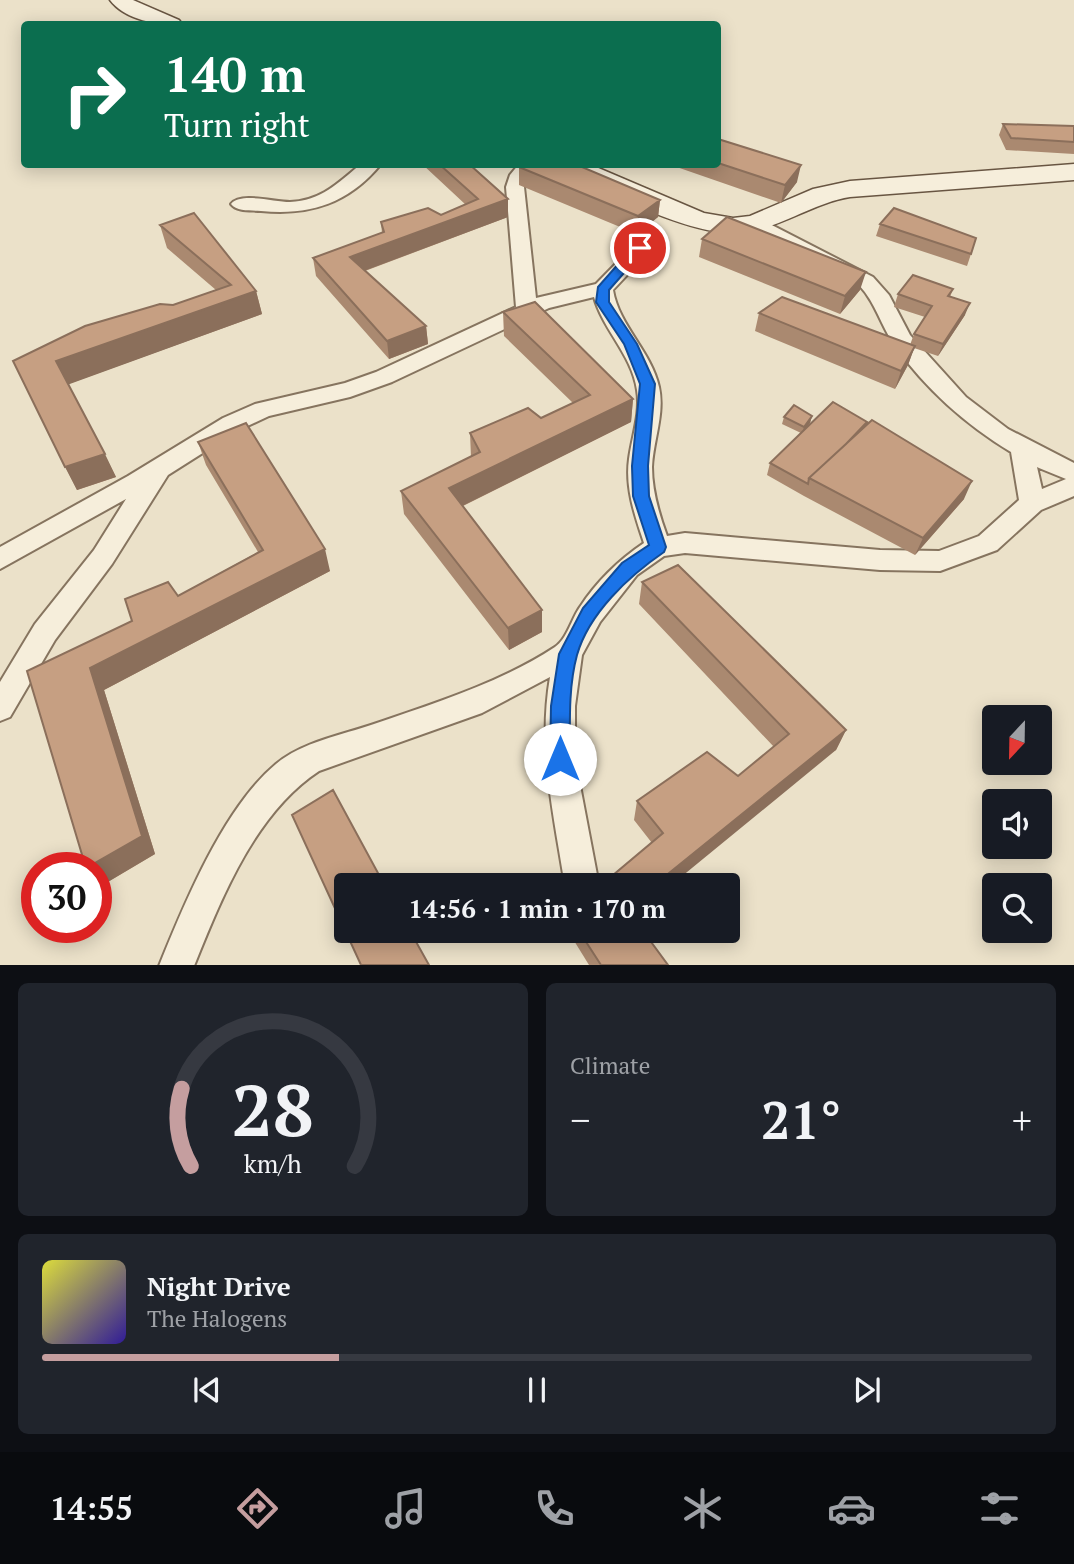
<!DOCTYPE html>
<html lang="en">
<head>
<meta charset="utf-8">
<style>
  body { margin:0; font-family:"PT Serif",serif; background:#20242c; color:#f1f3f6; height:100vh; display:flex; flex-direction:column; font-size:26px; white-space:nowrap }
  * { box-sizing:border-box; margin:0 }
  p { font-size:23px; color:#9ea1a6 }
  .icon { flex:none; width:38px; height:38px; fill:none; stroke:currentColor; stroke-width:2; stroke-linecap:round; stroke-linejoin:round }
  .map { position:relative; height:965px; overflow:hidden }
  .sheet { display:flex; flex-direction:column; gap:18px; padding:18px; background:#0d0f14; flex:1 }
  .sheet>* { flex:none }
  .banner { position:absolute; left:21px; top:21px; width:700px; height:147px; border-radius:7px; box-shadow:0 4px 18px #0003; background:#0b6e4f; color:#fff; overflow:hidden }
  .needle { width:46px; rotate:202deg }
  .buttons { position:absolute; left:982px; top:705px; display:grid; gap:14px }
  .buttons a { display:grid; place-items:center; width:70px; height:70px; border-radius:7px; background:#171b24; box-shadow:0 4px 18px #0003; font-size:35px }
  .speed { position:absolute; left:21px; top:852px; display:flex; gap:14px; font-size:35px; font-weight:700; text-align:center }
  .speed>* { display:grid; place-content:center; width:91px; height:91px; border-radius:50%; background:#171b24; box-shadow:0 4px 18px #0003; line-height:1 }
  .speed .limit { border:10px solid #d22; background:#fff; color:#111 }
  .pin { position:absolute; display:grid; place-items:center; width:60px; height:60px; color:#fff; margin:-30px; border:4px solid #fff; border-radius:50%; box-shadow:0 2px 7px #0007 }
  .me { position:absolute; width:77px; margin:-38px; rotate:0deg; stroke-linejoin:round; filter:drop-shadow(0 0 5px #0008) }
  .turn { display:flex; align-items:center; gap:24px; height:147px; padding:0 28px; font-size:32px }
  .turn .icon { width:91px; height:91px; stroke-width:2.5 }
  .turn b { display:block; font-size:49px; line-height:60px }
  .big { font-size:52px; font-weight:700; line-height:1.1 }
  .sheet .tile { flex:1; display:flex; flex-direction:column; justify-content:center; gap:10px; min-width:0; padding:0 24px; border-radius:10px; background:#20242c }
  .sheet .dial { align-items:center; gap:0 }
  .dial svg { height:182px; overflow:visible; fill:none; stroke:#363941; stroke-width:7; stroke-linecap:round; text-anchor:middle }
  .dial text { fill:#f1f3f6; stroke:none }
  .song { display:flex; align-items:center; gap:21px }
  .cover { width:84px; height:84px; border-radius:10px; background:linear-gradient(135deg,hsl(60 70% 55%),hsl(250 70% 35%)) }
  .played { height:7px; border-radius:4px; background:linear-gradient(90deg,#c59e9f 30%,#363941 30%) }
  .keys { display:flex; justify-content:space-around; direction:ltr }
  .heat { display:flex; justify-content:space-between; align-items:center; font-size:38px; direction:ltr }
  .sheet .tiles { flex:1; display:grid; gap:18px; grid-template-columns:1fr 1fr }
  .tile:last-child { grid-column:span 2 }
  .trip { position:absolute; left:334px; top:873px; width:406px; height:70px; border-radius:7px; background:#171b24; box-shadow:0 4px 18px #0003; font-weight:700; line-height:70px; text-align:center }
  .menu { display:flex; height:112px; justify-content:space-around; align-items:center; background:#090b0e; color:#9ea1a6 }
  .menu .icon { width:49px; height:49px }
  .menu .selected { color:#c59e9f }
  .menu b { font-size:32px; color:#f1f3f6 }
  .map>svg:first-child { display:block }
  .lines { fill:none; stroke-linecap:round; stroke-linejoin:round }
  .street-casing { stroke:#86745f; stroke-width:4 }
  .secondary-casing { stroke:#685542; stroke-width:3 }
  .street { fill:#f6eedb; fill-rule:evenodd }
  .secondary { fill:#f6eedb; fill-rule:evenodd }
  .wall { fill:#aa8970 }
  .shaded-wall { fill:#8b6f5b }
  .building { fill:#c69f82; stroke:#8b6f5b; stroke-width:2 }
  .route { fill:#1a73e8; stroke:#114b97; stroke-width:2 }
</style>
</head>
<body>
<div class="map">
<svg width="1074" height="966" viewBox="0 0 1074 966">
  <rect width="100%" height="100%" fill="#ebe1c9"/>
  <g class="lines">
    <g class="street-casing">
      <path id="street" d="M 361,164 L 381,164 C 349,203 310,216 261,211 C 251,210 237,212 231,204 C 241,192 274,202 290,202 C 321,201 338,183 361,164 Z
        M 519,164 L 537,164 L 527,176 L 524,187 L 536,298 L 596,284 L 641,238 L 655,238 L 658,242 L 613,290 C 619,326 651,351 659,387 C 665,414 653,441 652,467 C 652,491 659,514 667,536 L 685,533 L 880,550 L 939,551 L 979,536 L 1019,500 L 1011,452 C 965,424 926,389 895,346 C 881,326 876,303 859,285 L 749,227 L 747,223 L 756,217 L 873,277 L 889,295 L 910,335 L 966,397 L 1008,429 L 1074,463 L 1074,496 L 1041,510 L 997,550 L 940,571 L 880,570 L 685,553 L 664,556 L 637,575 L 600,622 L 582,655 L 575,706 L 575,759 L 598,880 L 595,886 L 567,886 L 564,880 C 553,811 538,748 550,677 L 482,713 L 319,771 C 255,813 222,897 194,966 L 159,966 C 184,904 224,807 276,764 C 302,742 342,735 374,724 C 435,703 500,683 555,647 C 567,639 572,618 580,607 C 597,581 619,560 644,543 C 635,516 625,488 629,459 C 632,436 641,413 637,390 C 632,355 603,330 594,297 L 549,308 L 392,382 L 350,397 L 269,416 L 239,430 L 168,475 L 112,564 L 55,640 L 10,717 L 0,721 L 0,682 L 35,624 L 94,550 L 126,499 L 0,569 L 0,547 L 128,476 L 223,418 L 255,404 L 345,383 L 376,372 L 516,307 L 506,187 L 510,175 ZM 1037,467 L 1039,468 L 1066,479 L 1042,489 Z"/>
    </g>
    <g class="secondary-casing">
      <path id="secondary" d="M 110,0 L 133,0 L 179,20 L 182,24 C 159,26 125,20 110,0 Z
        M 554,164 L 589,164 L 704,213 L 733,218 L 750,216 L 813,189 L 850,181 L 1074,164 L 1074,180 L 850,197 C 814,203 785,225 749,232 C 698,242 605,190 557,169 Z"/>
    </g>
    <use href="#street" class="street"/>
    <use href="#secondary" class="secondary"/>
  </g>
  <path class="wall" d="M 1003,124 L 1074,126 L 1074,154 L 1006,150 L 999,135 Z
    M 718,139 L 797,182 L 781,203 L 668,164 L 718,164 Z
    M 422,164 L 469,164 L 508,217 L 365,271 L 426,326 L 428,344 L 389,359 L 316,276 L 313,258 L 382,233 L 381,222 L 441,215 L 466,205 Z
    M 519,167 L 660,200 L 658,217 L 637,234 L 519,185 Z
    M 880,224 L 971,254 L 967,266 L 876,236 Z
    M 160,225 L 256,291 L 262,314 L 68,384 L 116,477 L 77,490 L 13,361 L 216,290 L 167,248 Z
    M 702,239 L 860,290 L 840,314 L 699,257 Z
    M 953,289 L 950,297 L 965,315 L 938,356 L 914,348 L 908,365 L 895,389 L 755,331 L 759,313 L 910,345 L 914,334 L 925,317 L 894,307 L 898,294 Z
    M 503,312 L 633,399 L 631,422 L 463,506 L 542,610 L 542,632 L 509,650 L 404,514 L 401,491 L 471,457 L 470,433 L 541,418 L 573,403 L 504,336 Z
    M 812,416 L 810,423 L 804,430 L 866,425 L 964,499 L 915,555 L 804,496 L 767,475 L 770,463 L 801,433 L 782,424 L 784,417 Z
    M 198,442 L 330,571 L 104,690 L 155,854 L 101,886 L 27,671 L 132,621 L 258,552 L 206,465 Z
    M 642,582 L 846,730 L 836,750 L 652,843 L 634,820 L 637,801 L 738,776 L 774,747 L 639,604 Z
    M 568,931 L 643,931 L 668,965 L 589,965 Z"/>
  <path class="shaded-wall" d="M 801,165 L 797,182 L 781,203 L 785,185 Z
    M 508,199 L 508,217 L 353,275 L 350,257 Z
    M 660,200 L 658,217 L 637,234 L 638,216 Z
    M 866,272 L 860,290 L 840,314 L 845,296 Z
    M 256,291 L 262,314 L 67,385 L 56,361 Z
    M 970,303 L 965,315 L 938,356 L 943,344 Z
    M 426,326 L 428,344 L 389,359 L 387,341 Z
    M 915,346 L 908,365 L 895,389 L 901,371 Z
    M 633,399 L 631,422 L 452,511 L 449,488 Z
    M 812,416 L 810,423 L 802,433 L 804,427 Z
    M 105,454 L 116,477 L 77,490 L 65,467 Z
    M 972,481 L 964,499 L 915,555 L 923,538 Z
    M 325,549 L 330,571 L 104,690 L 155,854 L 101,886 L 96,880 L 96,868 L 86,868 L 90,668 Z
    M 542,610 L 542,632 L 509,650 L 508,628 Z
    M 846,730 L 836,750 L 670,886 L 653,886 Z"/>
  <path class="building" d="M 1003,124 L 1074,126 L 1074,142 L 1011,138 Z
    M 718,139 L 801,165 L 785,185 L 718,163 Z
    M 439,164 L 469,164 L 508,199 L 350,257 L 426,326 L 387,341 L 313,258 L 384,232 L 381,222 L 428,208 L 441,215 L 478,199 Z
    M 524,164 L 575,164 L 660,200 L 638,216 L 519,167 Z
    M 894,208 L 976,238 L 971,254 L 880,224 Z
    M 194,213 L 256,291 L 56,361 L 105,454 L 65,467 L 13,361 L 85,326 L 160,304 L 173,305 L 231,285 L 160,225 Z
    M 727,217 L 866,272 L 845,296 L 702,239 Z
    M 913,275 L 953,289 L 948,296 L 970,303 L 943,344 L 914,334 L 932,306 L 898,294 Z
    M 782,297 L 915,346 L 901,371 L 759,313 Z
    M 535,302 L 633,399 L 449,488 L 542,610 L 508,628 L 401,491 L 480,452 L 470,433 L 528,408 L 541,418 L 590,395 L 503,312 Z
    M 833,402 L 867,422 L 846,444 L 809,478 L 808,484 L 770,463 Z
    M 794,405 L 812,416 L 804,427 L 784,417 Z
    M 872,420 L 972,481 L 923,538 L 809,478 Z
    M 246,423 L 325,549 L 90,668 L 142,836 L 86,868 L 27,671 L 132,621 L 125,599 L 168,582 L 178,596 L 263,550 L 198,442 Z
    M 678,565 L 846,730 L 653,886 L 600,886 L 663,833 L 637,801 L 707,752 L 738,776 L 789,734 L 642,582 Z
    M 333,790 L 385,886 L 346,886 L 346,931 L 410,931 L 429,965 L 361,965 L 292,815 Z
    M 579,931 L 643,931 L 668,965 L 601,965 Z"/>
  <path class="route" d="M 640,244 L 646,248 L 609,290 L 609,302 L 637,344 L 655,384 L 648,466 L 649,496 L 666,547 L 664,552 C 629,576 589,613 577,655 C 568,688 570,725 570,759 L 567,766 L 560,768 L 553,766 L 550,759 L 551,706 L 559,654 L 583,608 L 622,563 L 649,545 L 633,496 L 632,466 L 640,384 L 624,344 L 596,302 L 598,287 L 635,245 Z"/>
</svg>
<div class="buttons">
<a><svg class="needle" viewBox="-14 -14 28 28"><path d="M0-13l5 13h-10z" fill="#e53935"/><path d="M0 13l5-13h-10z" fill="#9ea1a6"/></svg></a>
<a><svg class="icon" aria-label="sound" viewBox="0 0 24 24"><path d="M4 9h4l5-4v14l-5-4H4zM17 9q2 3 0 6"/></svg></a>
<a><svg class="icon" aria-label="search" viewBox="0 0 24 24"><circle cx="10" cy="10" r="6"/><path d="M15 15l6 6"/></svg></a>
</div>
<div class="speed"><div class="limit">30</div></div>
<div class="pin" style="left:640px;top:248px;background:#d93025"><svg class="icon" aria-label="arrive" viewBox="0 0 24 24"><path d="M6 21V4h12l-3 4 3 4H6"/></svg></div>
<svg class="me" style="left:560px;top:759px" viewBox="-20 -20 40 40"><circle r="19" fill="#fff"/><path d="M0-13L10 11 0 6-10 11z" fill="#1a73e8"/></svg>
<div class="trip">14:56 · 1 min · 170 m</div>
<div class="banner">
<div class="turn"><svg class="icon" aria-label="right" viewBox="0 0 24 24"><path d="M7 20v-9h11M14 6l5 5-5 5"/></svg><div><b>140 m</b>Turn right</div></div>
</div>
</div>
<section class="sheet">
<div class="tiles">
<div class="tile dial"><svg viewBox="0 0 100 80">
<path d="M14 69A42 42 0 1 1 86 69"/>
<path d="M14 69A42 42 0 0 1 10 35" stroke="#c59e9f"/>
<text x="50" y="56" font-size="32" font-weight="700">28</text>
<text x="50" y="72" font-size="11">km/h</text>
</svg></div>
<div class="tile"><p>Climate</p>
<div class="heat"><a>−</a><b class="big">21°</b><a>+</a></div>
</div>
<div class="tile">
<div class="song"><i class="cover"></i><div><b>Night Drive</b><p>The Halogens</p></div></div>
<div class="played"></div>
<div class="keys"><svg class="icon" aria-label="previous" viewBox="0 0 24 24"><path d="M18 5L8 12l10 7zM5 5v14"/></svg><svg class="icon" aria-label="pause" viewBox="0 0 24 24"><path d="M8 5v14M16 5v14"/></svg><svg class="icon" aria-label="next" viewBox="0 0 24 24"><path d="M6 5l10 7-10 7zM19 5v14"/></svg></div>
</div>
</div>
</section>
<nav class="menu">
<b>14:55</b>
<svg class="icon selected" aria-label="directions" viewBox="0 0 24 24"><path d="M12 3l9 9-9 9-9-9zM9 14v-3h6M13 9l2 2-2 2"/></svg>
<svg class="icon" aria-label="music" viewBox="0 0 24 24"><path d="M9 18V5l10-2v13"/><circle cx="6" cy="18" r="3"/><circle cx="16" cy="16" r="3"/></svg>
<svg class="icon" aria-label="phone" viewBox="0 0 24 24"><path d="M5 4h4l2 5-3 2q2 4 5 5l2-3 5 2v4C11 20 4 13 5 4z"/></svg>
<svg class="icon" aria-label="climate" viewBox="0 0 24 24"><path d="M12 3v18M4 7l16 10M4 17L20 7"/></svg>
<svg class="icon" aria-label="car" viewBox="0 0 24 24"><path d="M5 17H2v-5l4-1 3-4h7l3 4 3 1v5h-3M9 17h6M6 11h13"/><circle cx="7" cy="17" r="2"/><circle cx="17" cy="17" r="2"/></svg>
<svg class="icon" aria-label="filters" viewBox="0 0 24 24"><path d="M4 7h16M4 17h16"/><circle cx="9" cy="7" r="2"/><circle cx="15" cy="17" r="2"/></svg>
</nav>
</body>
</html>
